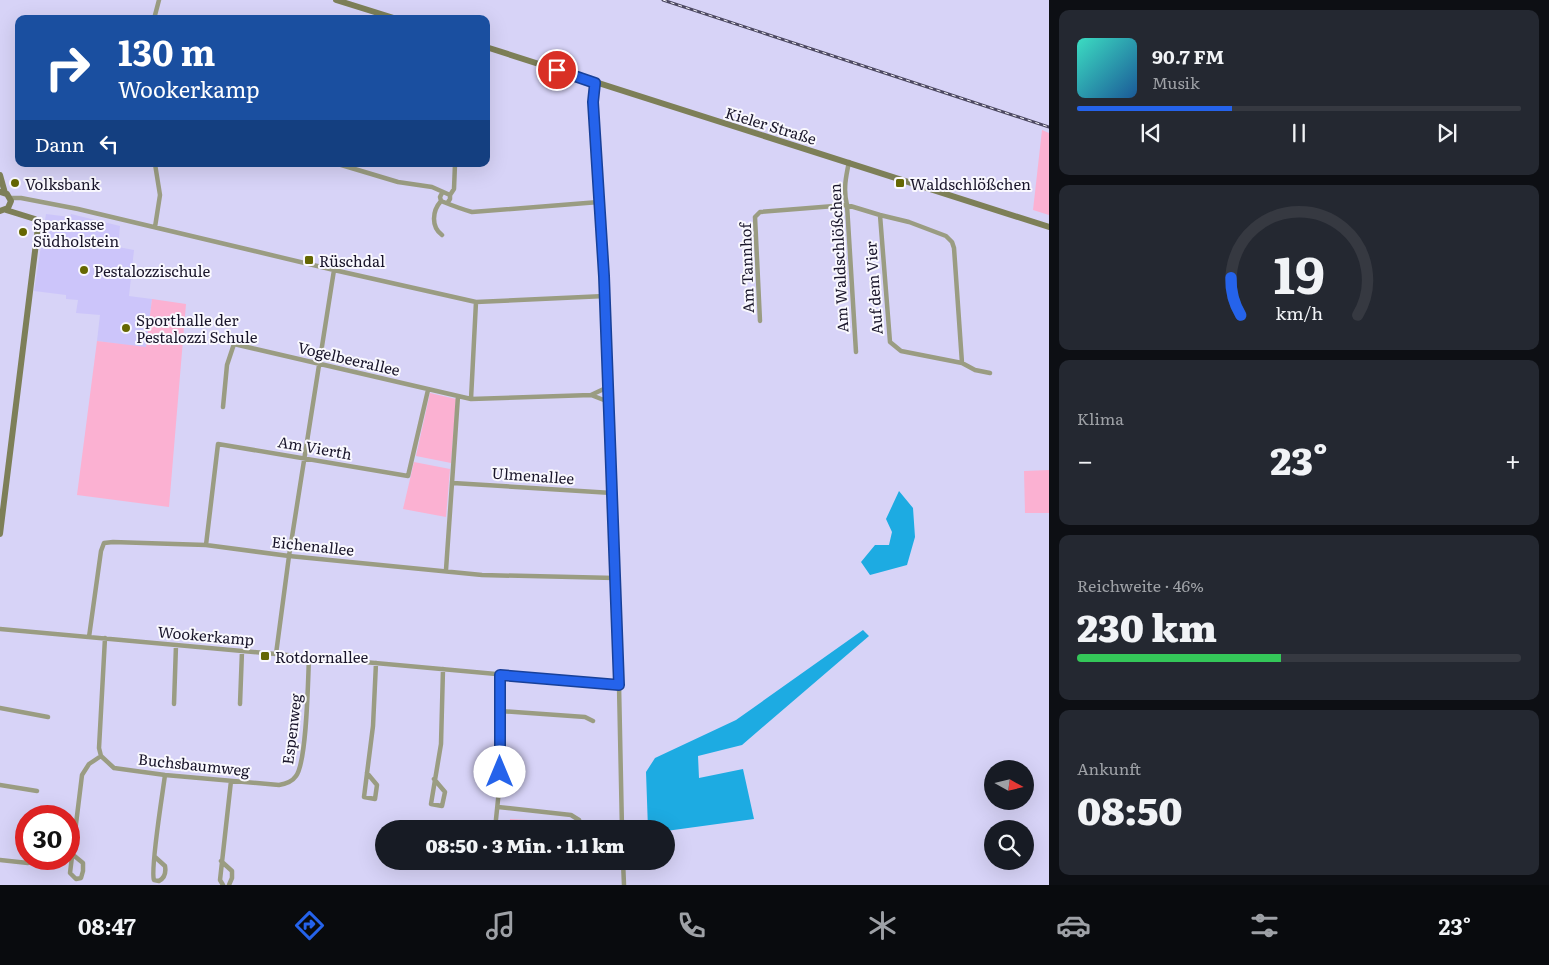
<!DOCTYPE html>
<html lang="de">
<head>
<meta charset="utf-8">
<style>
  body { margin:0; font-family:Literata,serif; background:#242831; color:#f1f3f6; height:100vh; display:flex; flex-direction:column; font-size:19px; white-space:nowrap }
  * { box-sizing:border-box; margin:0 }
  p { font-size:16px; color:#9ea1a6 }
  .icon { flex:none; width:28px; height:28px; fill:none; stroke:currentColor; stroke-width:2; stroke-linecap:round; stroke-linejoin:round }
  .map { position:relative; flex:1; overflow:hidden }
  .panel { display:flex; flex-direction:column; gap:10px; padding:10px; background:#0d0f14; width:500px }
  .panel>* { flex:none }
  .top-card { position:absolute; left:15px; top:15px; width:475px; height:152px; border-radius:10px; box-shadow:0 5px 20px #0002; background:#1a4fa0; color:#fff; overflow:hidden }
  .needle { width:32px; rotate:98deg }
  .fabs { position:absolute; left:984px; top:760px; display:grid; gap:10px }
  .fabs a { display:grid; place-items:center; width:50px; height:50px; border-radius:50%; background:#171b24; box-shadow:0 5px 20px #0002; font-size:25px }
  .speed { position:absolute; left:15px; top:805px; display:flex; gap:10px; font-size:25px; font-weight:700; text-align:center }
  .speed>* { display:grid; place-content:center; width:65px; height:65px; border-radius:50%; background:#171b24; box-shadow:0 5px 20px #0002; line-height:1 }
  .speed .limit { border:8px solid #d22; background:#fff; color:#111 }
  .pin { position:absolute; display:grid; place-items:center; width:42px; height:42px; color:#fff; margin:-21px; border:2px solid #fff; border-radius:50%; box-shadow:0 1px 5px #0007 }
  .me { position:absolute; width:55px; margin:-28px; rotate:0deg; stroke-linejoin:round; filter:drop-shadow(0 0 4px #0008) }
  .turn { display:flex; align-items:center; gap:18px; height:105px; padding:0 20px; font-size:22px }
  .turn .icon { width:65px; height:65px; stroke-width:2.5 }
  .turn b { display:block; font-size:35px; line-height:42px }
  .then { display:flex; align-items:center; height:48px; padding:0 20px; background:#0003; gap:10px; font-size:19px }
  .big { font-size:38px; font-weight:800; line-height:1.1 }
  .panel .widget { flex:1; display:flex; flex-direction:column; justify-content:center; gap:8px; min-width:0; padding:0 18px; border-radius:10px; background:#242831 }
  .panel .dial { align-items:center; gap:0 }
  .dial svg { height:130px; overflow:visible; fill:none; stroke:#363941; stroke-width:7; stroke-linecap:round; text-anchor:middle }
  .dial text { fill:#f1f3f6; stroke:none }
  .song { display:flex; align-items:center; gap:15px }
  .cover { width:60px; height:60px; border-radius:8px; background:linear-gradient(135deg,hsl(170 70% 55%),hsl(210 70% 35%)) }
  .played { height:5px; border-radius:2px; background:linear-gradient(90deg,#2563eb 35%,#363941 35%) }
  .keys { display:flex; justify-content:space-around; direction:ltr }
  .heat { display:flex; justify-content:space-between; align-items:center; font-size:28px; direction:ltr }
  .charge { height:8px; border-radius:4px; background:linear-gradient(90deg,#34c759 46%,#363941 0) }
  .trip { position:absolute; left:375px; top:820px; width:300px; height:50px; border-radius:25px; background:#171b24; box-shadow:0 5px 20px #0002; font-weight:800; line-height:50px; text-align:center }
  .tab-bar { display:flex; height:80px; justify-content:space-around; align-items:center; background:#090b0e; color:#9ea1a6 }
  .tab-bar .icon { width:35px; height:35px }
  .tab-bar .active { color:#2563eb }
  .tab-bar b { font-size:22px; color:#f1f3f6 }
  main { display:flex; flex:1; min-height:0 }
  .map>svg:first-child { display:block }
  .built { fill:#ccc5fa }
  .green { fill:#fbb1d2 }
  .water { fill:#1dabe2 }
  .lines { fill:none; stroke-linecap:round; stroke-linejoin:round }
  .street { stroke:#9a9c82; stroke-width:4.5 }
  .secondary { stroke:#7d7f58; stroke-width:6 }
  .rail-casing { stroke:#4d4962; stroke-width:3 }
  .rail { stroke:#f9f8fe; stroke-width:1; stroke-dasharray:4; stroke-linecap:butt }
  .route-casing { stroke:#184099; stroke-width:12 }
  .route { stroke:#2563eb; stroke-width:9 }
  .poi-dot { fill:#656702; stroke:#f9f8fe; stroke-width:2 }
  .labels { text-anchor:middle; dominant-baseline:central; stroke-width:4; stroke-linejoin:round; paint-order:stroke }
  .street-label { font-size:15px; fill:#19152a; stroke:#f9f8fe }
  .poi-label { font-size:15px; fill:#19152a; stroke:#f9f8fe; text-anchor:start }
</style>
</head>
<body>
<main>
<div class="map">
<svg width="1049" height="885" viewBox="0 0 1049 885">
  <rect width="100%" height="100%" fill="#d7d3f7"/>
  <path class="built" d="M 46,214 L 70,217 L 71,214 L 120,226 L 118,247 L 134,250 L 129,296 L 152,299 L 146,348 L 97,341 L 100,315 L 76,313 L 78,300 L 66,299 L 66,295 L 34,291 Z"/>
  <path class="green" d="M 1042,130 L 1049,133 L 1049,215 L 1033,210 Z
    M 152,299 L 186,304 L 169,507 L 77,495 L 97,341 L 146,347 Z
    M 430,393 L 456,399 L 451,463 L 416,456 Z
    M 414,462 L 450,469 L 446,517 L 403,509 Z
    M 1049,470 L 1049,513 L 1025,513 L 1024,471 Z
    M 510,819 L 547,821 L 547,829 L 509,829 Z"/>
  <path class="water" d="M 899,491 L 913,508 L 915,537 L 907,565 L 870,575 L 861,562 L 875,545 L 889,545 L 892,532 L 886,519 Z
    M 863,630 L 869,636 L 742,745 L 698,756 L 699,778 L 743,769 L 754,819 L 666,831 L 666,829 L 648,829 L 646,772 L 655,758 L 736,720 Z"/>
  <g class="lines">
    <path class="street" d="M 154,19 L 159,0
      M 595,83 L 593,102 L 598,194 L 602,218 L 605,296 L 619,685 L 622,829
      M 849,162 C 846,176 843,190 847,205 L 856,352
      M 338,164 L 398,182 L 432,187 L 450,195
      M 10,198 L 21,198 L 78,209 L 334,270 L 476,302 L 605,296
      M 441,201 C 451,205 461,209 472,212 L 599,202
      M 448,202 L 450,199 L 450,195 L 454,189 L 455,164
      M 880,215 L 890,342 L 901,351 L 962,363 L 975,370 L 990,373
      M 155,227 L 160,195 L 155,164
      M 442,235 C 431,227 432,211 441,201 L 440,197 L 442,193
      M 760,321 L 755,217 L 760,212 L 847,205 L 880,215 L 909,222 L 946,236 L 952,242 L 954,248 L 962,363
      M 591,395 L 609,402
      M 471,399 L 476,302
      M 223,407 L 227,365 L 234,344 L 471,399 L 591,395 L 608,387
      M 453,483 L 612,493
      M 206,545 L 218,444 L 408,476 L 428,390
      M 446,570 L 458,396
      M 0,629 L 619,685
      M 89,637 L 101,551 L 104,543 L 113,542 L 206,545 L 289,556 L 482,575 L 615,578
      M 105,638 L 99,748 L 101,756 L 114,768 L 165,775 L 279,785 C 285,784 292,782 296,776 C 307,762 308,678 309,657
      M 276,654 L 289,556 L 334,270
      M 174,704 L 176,645
      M 240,704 L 242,651
      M 0,708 L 48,717
      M 500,711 L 585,717 L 593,721
      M 367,773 L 377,785 L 375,799 L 364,797 L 373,726 L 376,663
      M 434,779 L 445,792 L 442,806 L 431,804 L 441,744 L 443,669
      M 0,785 L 37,791
      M 498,807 L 571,815 L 579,820
      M 495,829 L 499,790 L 500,675
      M 72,854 L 83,863 L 83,871 L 81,878 L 76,879 L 70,873 L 82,775 L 89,764 L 101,756
      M 155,857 L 165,866 C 166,872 165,878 159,881 L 154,880 C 150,870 163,791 165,775
      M 0,860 L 28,863
      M 221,861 L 232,871 L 232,878 L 229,885
      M 623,861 L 624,885
      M 223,885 L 220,880 L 231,781"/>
    <path class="secondary" d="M 336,0 L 397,19
      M 486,47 L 1049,227
      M 0,175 L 5,193
      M 0,192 L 7,194 L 11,201 L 8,208 L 0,211
      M 0,534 L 38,227 L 35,219 L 6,210"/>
    <g class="rail-casing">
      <path id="rail" d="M 663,0 L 1049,127"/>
    </g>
    <use href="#rail" class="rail"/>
  </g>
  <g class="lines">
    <g class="route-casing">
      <path id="route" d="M 500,772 L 500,675 L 619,685 L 604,276 L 593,102 L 595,83 L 557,70"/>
    </g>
    <use href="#route" class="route"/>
  </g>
  <g class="poi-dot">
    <circle cx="15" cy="183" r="5"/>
    <rect x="895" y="178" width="10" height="10" rx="2.5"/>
    <circle cx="23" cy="232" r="5"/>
    <rect x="304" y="255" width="10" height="10" rx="2.5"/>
    <circle cx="84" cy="270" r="5"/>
    <circle cx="126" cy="328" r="5"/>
    <rect x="260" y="651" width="10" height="10" rx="2.5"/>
  </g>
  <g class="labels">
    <g class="street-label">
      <text transform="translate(771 125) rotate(17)">Kieler Straße</text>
      <text transform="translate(838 258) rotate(-93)">Am Waldschlößchen</text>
      <text transform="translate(746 268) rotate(-92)">Am Tannhof</text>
      <text transform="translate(873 288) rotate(-94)">Auf dem Vier</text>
      <text transform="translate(349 358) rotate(13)">Vogelbeerallee</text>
      <text transform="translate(315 447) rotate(10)">Am Vierth</text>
      <text transform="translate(533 475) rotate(4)">Ulmenallee</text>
      <text transform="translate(313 545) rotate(6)">Eichenallee</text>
      <text transform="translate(206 635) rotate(5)">Wookerkamp</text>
      <text transform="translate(291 729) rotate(-83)">Espenweg</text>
      <text transform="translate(194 764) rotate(6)">Buchsbaumweg</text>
    </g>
    <g class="poi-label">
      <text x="25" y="183">Volksbank</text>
      <text x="910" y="183">Waldschlößchen</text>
      <text x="33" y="223">Sparkasse<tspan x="33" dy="17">Südholstein</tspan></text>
      <text x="319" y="260">Rüschdal</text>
      <text x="94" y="270">Pestalozzischule</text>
      <text x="136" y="319">Sporthalle der<tspan x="136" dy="17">Pestalozzi Schule</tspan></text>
      <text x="275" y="656">Rotdornallee</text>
    </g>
  </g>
</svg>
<div class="fabs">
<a><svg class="needle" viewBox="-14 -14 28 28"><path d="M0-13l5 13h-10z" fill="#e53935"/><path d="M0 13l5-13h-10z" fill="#9ea1a6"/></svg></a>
<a><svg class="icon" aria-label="search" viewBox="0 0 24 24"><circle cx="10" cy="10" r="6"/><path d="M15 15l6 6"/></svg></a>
</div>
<div class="speed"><div class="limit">30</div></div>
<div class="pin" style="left:557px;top:70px;background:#d93025"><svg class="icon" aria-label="arrive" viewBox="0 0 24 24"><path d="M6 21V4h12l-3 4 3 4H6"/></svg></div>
<svg class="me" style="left:500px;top:772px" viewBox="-20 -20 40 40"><circle r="19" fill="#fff"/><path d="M0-13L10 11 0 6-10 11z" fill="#2563eb"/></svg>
<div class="trip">08:50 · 3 Min. · 1.1 km</div>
<div class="top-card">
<div class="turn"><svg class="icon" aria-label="right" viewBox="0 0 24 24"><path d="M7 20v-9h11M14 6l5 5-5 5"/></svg><div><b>130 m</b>Wookerkamp</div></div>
<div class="then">Dann<svg class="icon" aria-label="left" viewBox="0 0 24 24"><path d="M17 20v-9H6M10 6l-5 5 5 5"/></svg></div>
</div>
</div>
<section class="panel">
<div class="widget">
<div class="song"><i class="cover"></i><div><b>90.7 FM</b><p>Musik</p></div></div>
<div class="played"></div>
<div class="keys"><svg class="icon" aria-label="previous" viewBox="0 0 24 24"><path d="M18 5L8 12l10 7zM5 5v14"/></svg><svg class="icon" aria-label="pause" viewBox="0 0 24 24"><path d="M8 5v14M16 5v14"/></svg><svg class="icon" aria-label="next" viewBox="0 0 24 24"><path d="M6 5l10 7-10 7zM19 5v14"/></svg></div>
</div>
<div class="widget dial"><svg viewBox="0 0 100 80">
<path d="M14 69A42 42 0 1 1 86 69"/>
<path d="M14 69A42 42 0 0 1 8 46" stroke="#2563eb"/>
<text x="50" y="56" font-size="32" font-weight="700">19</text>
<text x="50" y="72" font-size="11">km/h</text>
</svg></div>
<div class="widget"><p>Klima</p>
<div class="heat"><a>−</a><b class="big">23°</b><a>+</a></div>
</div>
<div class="widget"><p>Reichweite · 46%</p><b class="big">230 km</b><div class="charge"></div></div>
<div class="widget"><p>Ankunft</p><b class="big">08:50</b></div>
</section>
</main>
<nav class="tab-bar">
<b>08:47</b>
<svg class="icon active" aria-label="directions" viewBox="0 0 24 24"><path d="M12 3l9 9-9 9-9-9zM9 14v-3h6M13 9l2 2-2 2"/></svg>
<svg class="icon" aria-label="music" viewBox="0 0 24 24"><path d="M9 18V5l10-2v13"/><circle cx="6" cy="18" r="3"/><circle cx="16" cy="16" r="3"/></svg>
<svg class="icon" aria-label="phone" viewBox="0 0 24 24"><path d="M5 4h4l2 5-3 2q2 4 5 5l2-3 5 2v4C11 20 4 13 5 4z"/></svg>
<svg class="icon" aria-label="climate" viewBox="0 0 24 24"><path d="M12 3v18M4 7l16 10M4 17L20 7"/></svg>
<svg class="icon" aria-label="car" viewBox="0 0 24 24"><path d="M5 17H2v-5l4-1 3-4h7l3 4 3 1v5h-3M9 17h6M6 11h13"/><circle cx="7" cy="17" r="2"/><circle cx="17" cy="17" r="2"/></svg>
<svg class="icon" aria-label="filters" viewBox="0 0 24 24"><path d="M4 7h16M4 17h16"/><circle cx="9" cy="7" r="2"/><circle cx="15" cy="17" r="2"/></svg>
<b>23°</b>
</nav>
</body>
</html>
